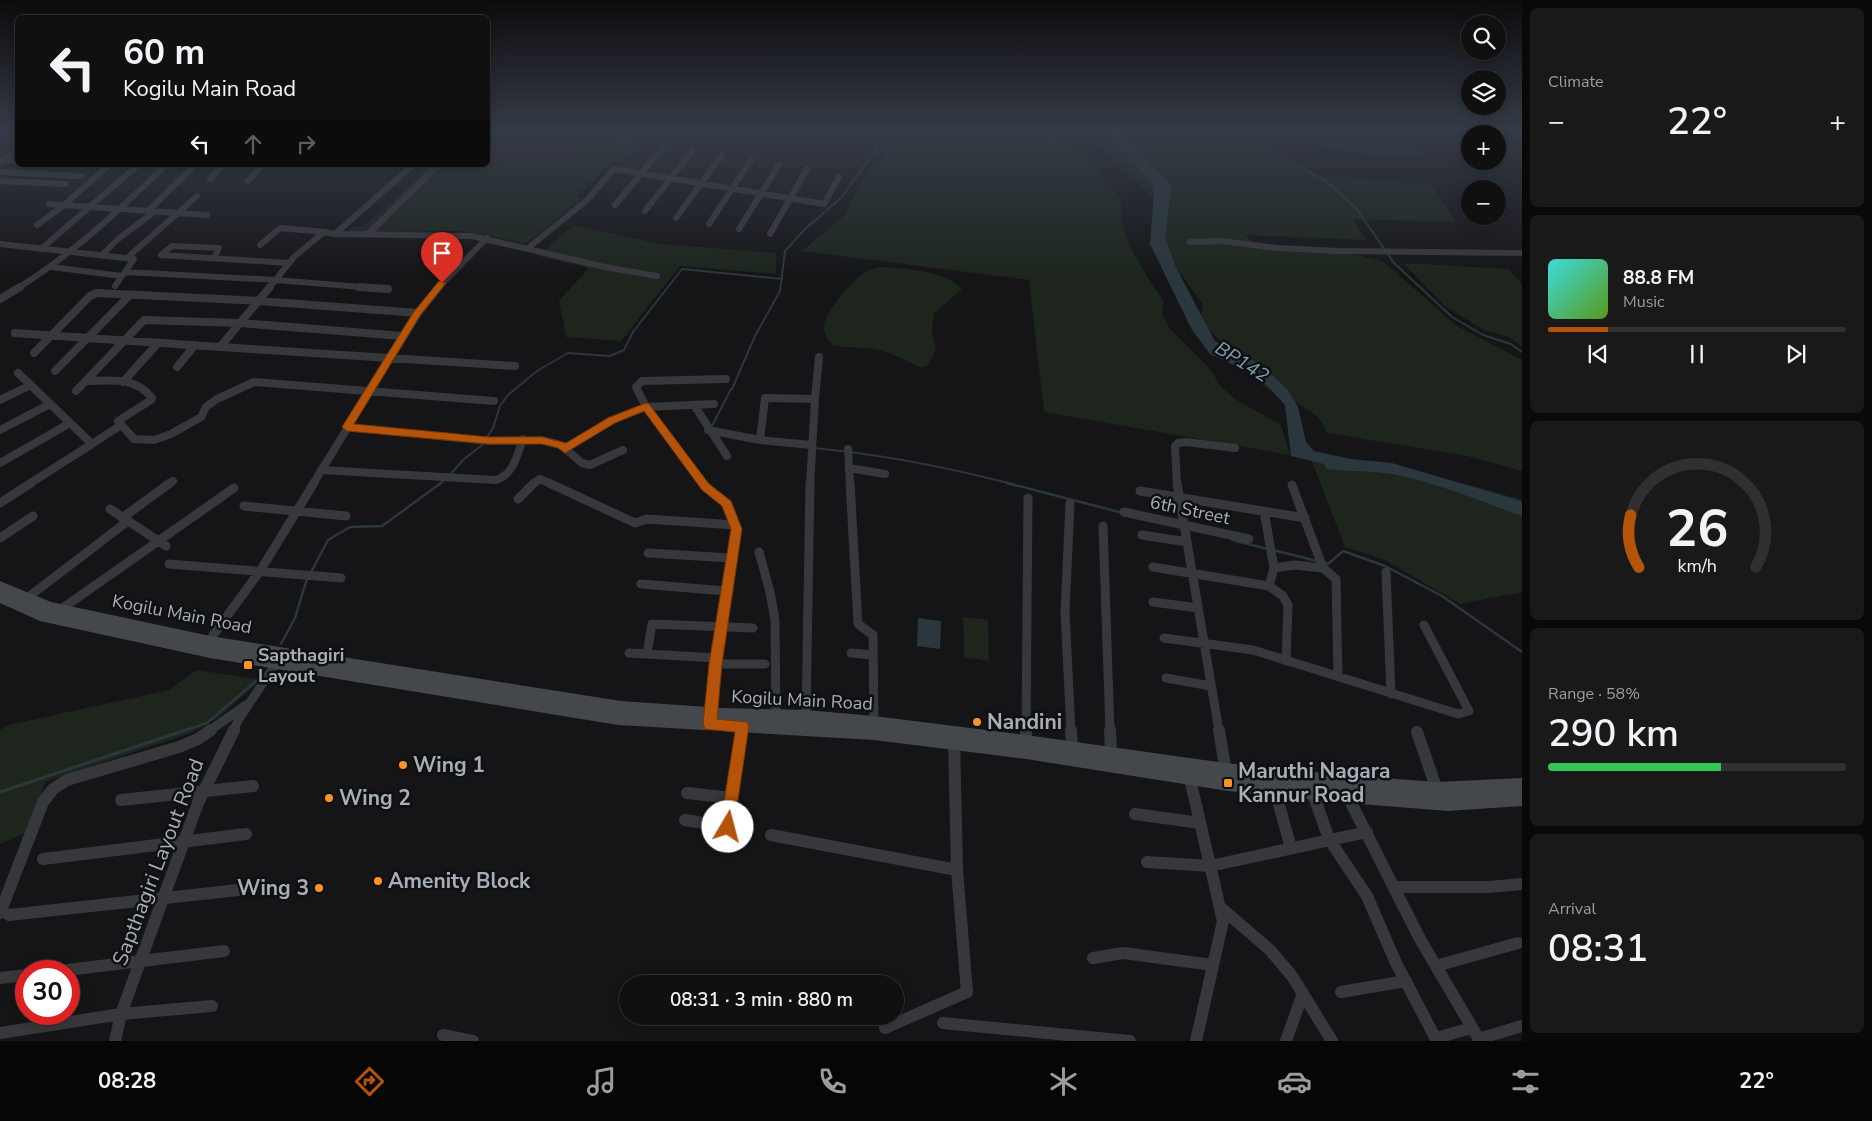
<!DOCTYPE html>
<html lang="en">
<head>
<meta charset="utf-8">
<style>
  body { margin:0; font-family:"Nunito Sans",sans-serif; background:#19191a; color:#f1f3f6; height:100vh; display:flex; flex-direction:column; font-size:19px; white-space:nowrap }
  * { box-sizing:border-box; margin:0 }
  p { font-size:16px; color:#9c9d9f }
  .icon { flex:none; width:28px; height:28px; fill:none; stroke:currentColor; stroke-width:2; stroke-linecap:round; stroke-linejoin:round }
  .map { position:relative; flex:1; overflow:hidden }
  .details { display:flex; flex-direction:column; gap:8px; padding:8px; background:#090909; width:350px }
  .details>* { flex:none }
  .hud { position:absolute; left:15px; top:15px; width:475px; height:152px; border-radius:8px; box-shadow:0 2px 12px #0003,0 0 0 1px #303031; background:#101011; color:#f1f3f6; overflow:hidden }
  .tools { position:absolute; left:1461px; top:15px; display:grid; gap:10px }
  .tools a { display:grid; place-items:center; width:45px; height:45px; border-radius:50%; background:#101011; box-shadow:0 2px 12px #0003,0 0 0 1px #303031; font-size:25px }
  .speed { position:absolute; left:15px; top:960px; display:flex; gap:10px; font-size:25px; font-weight:700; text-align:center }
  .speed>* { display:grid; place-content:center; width:65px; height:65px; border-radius:50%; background:#101011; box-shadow:0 2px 12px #0003,0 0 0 1px #303031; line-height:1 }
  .speed .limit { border:8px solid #d22; background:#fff; color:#111 }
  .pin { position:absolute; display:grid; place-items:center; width:42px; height:42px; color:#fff; margin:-51px -21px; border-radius:50% 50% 50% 0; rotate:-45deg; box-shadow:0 0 5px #0007 }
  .pin .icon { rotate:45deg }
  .me { position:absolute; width:55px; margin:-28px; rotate:8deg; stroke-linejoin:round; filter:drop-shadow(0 0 4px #0008) }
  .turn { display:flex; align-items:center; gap:18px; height:105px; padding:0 25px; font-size:22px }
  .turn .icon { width:65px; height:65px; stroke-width:2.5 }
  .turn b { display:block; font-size:35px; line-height:42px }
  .lanes { display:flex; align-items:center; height:48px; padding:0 25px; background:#0003; justify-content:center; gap:25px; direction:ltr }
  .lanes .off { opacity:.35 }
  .big { font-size:38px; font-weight:600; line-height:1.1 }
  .details .tile { flex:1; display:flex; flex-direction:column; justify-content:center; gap:8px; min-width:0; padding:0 18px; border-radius:8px; background:#19191a }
  .details .dial { align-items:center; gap:0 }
  .dial svg { height:130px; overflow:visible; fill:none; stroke:#303031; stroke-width:7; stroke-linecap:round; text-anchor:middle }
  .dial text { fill:#f1f3f6; stroke:none }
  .song { display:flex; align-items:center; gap:15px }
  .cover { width:60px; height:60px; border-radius:8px; background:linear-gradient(135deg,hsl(180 70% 55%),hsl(90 70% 35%)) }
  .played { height:5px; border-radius:2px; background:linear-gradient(90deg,#b45309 20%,#303031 20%) }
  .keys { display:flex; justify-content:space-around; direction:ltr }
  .heat { display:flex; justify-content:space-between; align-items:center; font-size:28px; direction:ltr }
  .charge { height:8px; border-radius:4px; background:linear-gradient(90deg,#34c759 58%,#303031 0) }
  .trip { position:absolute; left:619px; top:975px; width:285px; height:50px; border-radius:25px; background:#101011; box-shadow:0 2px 12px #0003,0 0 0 1px #303031; font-weight:600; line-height:50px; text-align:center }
  .dock { display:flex; height:80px; justify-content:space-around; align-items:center; background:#060607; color:#9c9d9f }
  .dock .icon { width:35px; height:35px }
  .dock .on { color:#b45309 }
  .dock b { font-size:22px; color:#f1f3f6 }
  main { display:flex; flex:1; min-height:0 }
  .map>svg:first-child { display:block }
  .built { fill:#212124 }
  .green { fill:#1d251d }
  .water { fill:#2a373c }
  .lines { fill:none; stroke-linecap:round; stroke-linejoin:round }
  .stream-far2 { stroke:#2a373c; stroke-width:2 }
  .stream-far1 { stroke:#2a373c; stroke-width:2.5 }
  .stream { stroke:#2a373c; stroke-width:3 }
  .street-far3 { stroke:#36383c; stroke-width:6 }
  .street-far2 { stroke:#36383c; stroke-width:8 }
  .street-far1 { stroke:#36383c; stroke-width:9 }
  .street { stroke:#36383c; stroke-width:12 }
  .secondary { fill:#44474c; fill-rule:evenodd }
  .route { fill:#b45309; stroke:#753606 }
  .poi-dot { fill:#fd9227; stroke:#101012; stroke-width:2 }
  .labels { text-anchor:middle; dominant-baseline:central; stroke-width:5; stroke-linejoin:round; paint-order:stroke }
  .street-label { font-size:18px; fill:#a6aeb8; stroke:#101012 }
  .poi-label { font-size:18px; font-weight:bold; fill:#a6aeb8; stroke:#101012; text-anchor:start }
  .water-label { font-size:19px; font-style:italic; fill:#7ba3b5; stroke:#101012 }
  .near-poi-label { font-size:21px; font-weight:bold; fill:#a6aeb8; stroke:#101012; text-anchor:start }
  .near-street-label { font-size:21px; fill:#a6aeb8; stroke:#101012 }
</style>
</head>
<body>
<main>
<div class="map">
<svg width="1522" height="1041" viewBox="0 0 1522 1041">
  <rect width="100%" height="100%" fill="#151517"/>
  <path class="built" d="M 488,131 L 580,131 L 598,134 L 561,166 L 488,161 Z
    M 427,165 L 446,165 L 380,232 L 346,232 L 352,226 L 361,227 L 374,217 L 422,175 L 416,173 Z"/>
  <path class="green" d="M 883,131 L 1037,131 C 1047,138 1059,140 1069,146 C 1088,157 1106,182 1121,198 C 1117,237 1144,271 1164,302 L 1162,313 L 1169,328 L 1210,369 L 1221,387 L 1238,401 L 1281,425 L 1290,455 L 1044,412 L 1029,280 L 802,251 L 844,216 L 867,173 L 884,157 Z
    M 1070,131 L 1236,131 L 1246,142 L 1321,180 L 1328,176 L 1430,184 L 1457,222 L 1352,219 L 1366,240 L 1246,235 L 1255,248 L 1358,255 L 1384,262 L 1457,326 L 1522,360 L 1522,471 L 1467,456 L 1327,433 C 1316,402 1283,402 1261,384 C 1254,378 1251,369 1244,363 C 1232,350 1218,339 1205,326 L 1201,318 L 1203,305 L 1166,253 L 1154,199 L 1119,163 L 1091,139 Z
    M 1312,131 L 1405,131 L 1425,157 L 1398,158 L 1324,148 Z
    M 598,134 L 643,141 L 624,162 L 614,160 L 576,197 L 582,199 L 526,244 L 478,233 L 460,231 L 380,232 L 446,165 L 488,165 L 488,161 L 561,166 Z
    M 573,225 L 660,244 L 776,253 L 776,274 L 680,266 L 621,341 L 566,337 L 559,301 L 589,268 L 538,256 Z
    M 1403,263 L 1508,269 L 1522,284 L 1522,347 L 1509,337 L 1486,331 L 1446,307 Z
    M 882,267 C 907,269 943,270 962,289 L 934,313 L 932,333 L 936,350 L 928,365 L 922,368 L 892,354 L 875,349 L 833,346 C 828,340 823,334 824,326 C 826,310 853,279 867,271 C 871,269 877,268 882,267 Z
    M 1311,459 L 1474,486 L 1522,500 L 1522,592 L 1460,604 L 1385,560 L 1345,547 Z
    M 963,617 L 988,620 L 989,661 L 964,657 Z
    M 197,670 L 261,680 L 218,718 L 191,733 L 45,782 L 28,832 L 0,844 L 0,730 L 9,725 L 169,690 Z"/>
  <path class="water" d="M 1106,131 L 1119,131 L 1169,183 L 1171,191 L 1165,237 L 1175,265 L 1191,296 L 1215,341 L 1262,365 L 1288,390 L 1298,407 L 1306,442 L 1314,451 L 1351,459 L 1392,463 L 1514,499 L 1522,502 L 1522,516 C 1481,501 1440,484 1397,475 C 1373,470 1350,472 1327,469 L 1324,464 L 1291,456 L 1285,405 L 1260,378 L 1210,354 L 1192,330 L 1150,244 L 1154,193 L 1151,182 Z
    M 918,618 L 941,621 L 940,649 L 917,646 Z"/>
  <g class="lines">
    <path class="stream-far2" d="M 1241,131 L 1256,145 L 1325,180 L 1356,208 L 1394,263 L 1452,317 L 1483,335 L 1511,344 L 1522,352
      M 732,389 L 755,336 L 780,291 L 785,251 L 804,230 L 842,197 L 863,167 L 877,153 L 875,140 L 868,131
      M 712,426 L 731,389
      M 813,448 C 880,454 946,467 1012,484
      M 449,476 L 463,460 L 482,445 L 493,428 L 500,406 L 508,395 L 537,371 L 568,353 L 610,356 L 624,350 L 633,332 L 682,269 L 782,279
      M 439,484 L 445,480"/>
    <path class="stream-far1" d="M 1007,483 L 1123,513
      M 1232,540 L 1268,549
      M 1273,550 L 1317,561
      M 1324,563 L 1328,564 L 1343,551 L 1385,566 L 1442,596 L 1522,652
      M 281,644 L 295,618 L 306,582 L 328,540 L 350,527 L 382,526 L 441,483
      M 183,731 L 207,723 L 264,674"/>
    <path class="stream" d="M 0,792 L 186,730"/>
    <path class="street-far3" d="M 0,160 L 18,161
      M 0,162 L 18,149
      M 0,172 L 82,176
      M 210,179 L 223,165
      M 0,181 L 66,184
      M 248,181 L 262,165
      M 49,204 L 207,215
      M 615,205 L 663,147
      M 148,211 L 195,165
      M 645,211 L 692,151
      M 676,218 L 722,155
      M 709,224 L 751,160
      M 37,225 L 64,205 L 109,165
      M 739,229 L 779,165
      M 335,234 L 413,165
      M 368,234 L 438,165
      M 770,234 L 807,169
      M 1190,242 L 1222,241 L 1277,248 L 1338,251 L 1522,253
      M 0,244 L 134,259 L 115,286
      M 260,245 L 280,228 L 324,232
      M 528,248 L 586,201 L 614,169 L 824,204 L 839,177
      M 41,249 L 138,165
      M 102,255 L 118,239 L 154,212
      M 128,257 L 197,196
      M 214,258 L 219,248 L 172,246 L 161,255 L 289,263
      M 51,267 L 122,276
      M 125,272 L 276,280 L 374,288
      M 18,288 C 73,254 120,209 166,165
      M 269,288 L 294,257 L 324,232 L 335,234 L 472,236 L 605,267 L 657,276
      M 438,288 L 487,238"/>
    <path class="street-far2" d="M 270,287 L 220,347 L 515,366
      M 359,287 L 388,289
      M 0,299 L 20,287
      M 418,313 L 439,287
      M 15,333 L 220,347
      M 34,353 L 90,296 L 97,293 L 259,301 L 418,313 L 313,484
      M 177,367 L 195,345
      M 55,371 L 129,296
      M 18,373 L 92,444 L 29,484
      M 86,381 C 111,381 135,376 152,398 L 151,400 L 118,421 L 134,439 L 154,440 L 171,434 L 201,417 L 206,407 L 217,399 L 254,382 L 494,401
      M 123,382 L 158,343
      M 76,391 L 144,320 L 240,323 L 403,336
      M 815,399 L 819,357
      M 0,400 L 31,385
      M 694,405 L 727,456
      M 347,427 L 489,441 L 542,440 L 561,445 L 582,463 L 590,465 L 623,450
      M 0,430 L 50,404
      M 708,430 L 760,440 L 765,398 L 815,399 L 810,484
      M 760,440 L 811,445
      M 92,444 L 121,425
      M 565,449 L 611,420 L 646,407 L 714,404
      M 848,449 L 850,484
      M 0,463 L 70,423
      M 849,468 L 885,474
      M 321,470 L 496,480 C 514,474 517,455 523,439
      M 169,484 L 173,481
      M 533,484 L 540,479 L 551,484
      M 703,484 L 646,407 L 636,387 L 642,381 L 726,379
      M 1177,484 L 1175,446 L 1178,443 L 1186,442 L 1235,448"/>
    <path class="street-far1" d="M 549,483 L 635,523 L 647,519 L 735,525
      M 702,483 L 727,504 L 736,529 L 716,658 L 711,718
      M 850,483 L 858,624 L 873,635 L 874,723
      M 1177,483 L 1219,731
      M 1292,485 L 1323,568 L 1336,579 L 1338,676
      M 1140,491 L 1305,518
      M 518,499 L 534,483
      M 0,503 L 31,483
      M 1070,503 L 1065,612 L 1071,731
      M 244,506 L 346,516
      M 110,509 L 166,546
      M 1264,511 L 1274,568 L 1269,586 L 1283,596 L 1288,605 L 1286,661
      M 1124,512 L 1249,539
      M 122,518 L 170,483
      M 1103,526 L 1110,731
      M 1142,535 L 1187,542
      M 0,538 L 33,516
      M 759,552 L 770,592 L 775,620 L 776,717
      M 648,553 L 731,558
      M 169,564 L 341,578
      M 1153,567 L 1269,586
      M 1274,568 L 1294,565 L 1323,568
      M 1386,572 L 1391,694
      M 641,584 L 726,591
      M 27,598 L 128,521
      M 1153,602 L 1198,608
      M 60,610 L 234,488
      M 1164,638 L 1253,650 L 1458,714 L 1469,711 L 1424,625
      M 206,645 L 260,571 L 314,483
      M 629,653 L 647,654
      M 851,653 L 873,655
      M 716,658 L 647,654 L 652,624 L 753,628
      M 715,664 L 765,664
      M 1166,678 L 1211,686
      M 806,717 L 810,483
      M 209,731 L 246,705
      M 233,731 L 239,719 L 279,659
      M 742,731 L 743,726
      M 1026,731 L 1028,498"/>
    <path class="street" d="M 1071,730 L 1072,748
      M 1110,730 L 1111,754
      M 1219,730 L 1226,772
      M 1417,732 L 1437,790
      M 1026,742 L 1026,730
      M 1189,775 L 1223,921 L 1196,1041
      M 1274,787 L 1291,848
      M 1312,791 L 1329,839 L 1367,896 L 1396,963 L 1437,1041
      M 687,793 L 732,798
      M 1347,795 L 1420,939 L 1480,1041
      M 121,800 L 253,786
      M 1135,814 L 1200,823
      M 685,820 L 728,827 L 742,730
      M 771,835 L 957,870
      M 43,859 L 246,834
      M 1147,862 L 1210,866 L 1367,832
      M 1394,887 L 1489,887 L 1522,884
      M 1220,907 L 1270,950 L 1292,976 L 1332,1041
      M 0,913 L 43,802 L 53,789 L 67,780 L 179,747 L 198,739 L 211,730
      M 9,915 L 238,890
      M 1093,958 L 1123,953 L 1213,965
      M 1436,966 L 1518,943
      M 59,971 L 224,951
      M 0,978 L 26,975
      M 1341,992 L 1406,981
      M 943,1023 L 1130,1041
      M 885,1028 L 967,992 L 957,870 L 954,738
      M 0,1033 L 121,1014 L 212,1006
      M 443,1035 L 473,1041
      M 1436,1038 L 1472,1028
      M 1478,1039 L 1522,1026
      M 115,1041 L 121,1014 L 198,803 L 234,730
      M 1286,1041 L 1303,993"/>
    <path class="secondary" d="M 1506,131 L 1516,131 L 1522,135 L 1522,140 Z
      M 0,581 L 51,602 L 210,636 L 621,701 L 722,708 L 806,710 L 874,716 L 1026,735 L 1225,763 L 1343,775 L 1437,782 L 1522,778 L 1522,806 L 1448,811 L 1347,803 L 1228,791 L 1026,759 L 874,740 L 618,725 L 210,658 L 40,621 L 0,603 Z"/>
  </g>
  <linearGradient id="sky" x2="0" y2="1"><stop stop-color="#0c0c0d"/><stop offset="0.47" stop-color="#353b47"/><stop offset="1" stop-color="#353b47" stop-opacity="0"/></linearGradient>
  <rect width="1522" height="277" fill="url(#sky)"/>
  <path class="route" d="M 439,281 L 446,283 L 421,314 L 354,424 L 489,437 L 542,437 L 566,443 L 608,418 L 646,403 L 649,404 L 709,484 L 731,501 L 742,529 L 722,664 L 717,719 L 747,722 L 749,726 L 733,833 L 728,835 L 722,833 L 720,827 L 735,732 L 705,729 L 703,724 L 709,664 L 731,529 L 722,506 L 702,490 L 644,411 L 615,423 L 565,453 L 558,448 L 542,444 L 489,444 L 347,431 L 342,427 L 413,313 Z"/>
  <g class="poi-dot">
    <rect x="243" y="660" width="10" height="10" rx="2.5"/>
    <circle cx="977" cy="722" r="5"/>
    <circle cx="403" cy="765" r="5"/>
    <rect x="1223" y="778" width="10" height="10" rx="2.5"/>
    <circle cx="329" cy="798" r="5"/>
    <circle cx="378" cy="881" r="5"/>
    <circle cx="319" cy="888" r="5"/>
  </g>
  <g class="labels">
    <g class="street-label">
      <text transform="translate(1190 510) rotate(12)">6th Street</text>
      <text transform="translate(182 614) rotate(11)">Kogilu Main Road</text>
      <text transform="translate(802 700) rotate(3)">Kogilu Main Road</text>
    </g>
    <g class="poi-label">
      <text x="258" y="655">Sapthagiri<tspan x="258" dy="21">Layout</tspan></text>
    </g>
    <g class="water-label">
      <text transform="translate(1242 362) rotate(32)">BP142</text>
    </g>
    <g class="near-poi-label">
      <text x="987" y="722">Nandini</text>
      <text x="413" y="765">Wing 1</text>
      <text x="1238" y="771">Maruthi Nagara<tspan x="1238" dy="24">Kannur Road</tspan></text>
      <text x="339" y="798">Wing 2</text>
      <text x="388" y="881">Amenity Block</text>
      <text x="309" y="888" text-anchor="end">Wing 3</text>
    </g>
    <g class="near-street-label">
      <text transform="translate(158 862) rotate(-69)">Sapthagiri Layout Road</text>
    </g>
  </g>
</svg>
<div class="tools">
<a><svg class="icon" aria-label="search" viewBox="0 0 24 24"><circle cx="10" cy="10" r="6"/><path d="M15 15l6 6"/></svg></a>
<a><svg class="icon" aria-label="layers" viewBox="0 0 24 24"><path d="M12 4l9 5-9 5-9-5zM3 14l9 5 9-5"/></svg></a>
<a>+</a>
<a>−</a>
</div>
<div class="speed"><div class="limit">30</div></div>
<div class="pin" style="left:442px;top:283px;background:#d93025"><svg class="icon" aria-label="arrive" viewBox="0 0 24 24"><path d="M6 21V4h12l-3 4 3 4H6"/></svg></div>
<svg class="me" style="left:728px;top:827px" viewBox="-20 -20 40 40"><circle r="19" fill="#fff"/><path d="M0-13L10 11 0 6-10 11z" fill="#b45309"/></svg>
<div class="trip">08:31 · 3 min · 880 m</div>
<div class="hud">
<div class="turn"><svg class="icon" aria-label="left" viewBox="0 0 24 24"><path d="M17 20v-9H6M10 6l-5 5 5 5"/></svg><div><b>60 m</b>Kogilu Main Road</div></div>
<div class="lanes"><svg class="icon" aria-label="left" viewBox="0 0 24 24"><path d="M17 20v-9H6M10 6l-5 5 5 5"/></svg><svg class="icon off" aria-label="ahead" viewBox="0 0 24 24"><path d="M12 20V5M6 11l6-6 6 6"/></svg><svg class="icon off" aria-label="right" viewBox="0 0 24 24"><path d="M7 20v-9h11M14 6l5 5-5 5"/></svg></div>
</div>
</div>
<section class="details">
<div class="tile"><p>Climate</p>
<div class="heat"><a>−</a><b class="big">22°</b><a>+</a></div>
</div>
<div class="tile">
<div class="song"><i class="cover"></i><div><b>88.8 FM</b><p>Music</p></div></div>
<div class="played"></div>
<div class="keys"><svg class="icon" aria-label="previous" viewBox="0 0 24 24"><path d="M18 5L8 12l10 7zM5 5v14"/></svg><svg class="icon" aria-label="pause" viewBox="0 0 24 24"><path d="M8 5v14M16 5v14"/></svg><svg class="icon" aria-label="next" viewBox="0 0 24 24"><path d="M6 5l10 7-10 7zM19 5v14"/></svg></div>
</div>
<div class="tile dial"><svg viewBox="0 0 100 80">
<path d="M14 69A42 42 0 1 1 86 69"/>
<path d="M14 69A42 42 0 0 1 9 37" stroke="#b45309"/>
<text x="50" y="56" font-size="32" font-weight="700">26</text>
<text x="50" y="72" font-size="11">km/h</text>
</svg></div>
<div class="tile"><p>Range · 58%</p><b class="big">290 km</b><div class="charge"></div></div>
<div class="tile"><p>Arrival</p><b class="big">08:31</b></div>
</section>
</main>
<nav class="dock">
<b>08:28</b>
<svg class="icon on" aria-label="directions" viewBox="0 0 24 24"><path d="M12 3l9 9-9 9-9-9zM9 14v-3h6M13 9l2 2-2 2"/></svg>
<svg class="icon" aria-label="music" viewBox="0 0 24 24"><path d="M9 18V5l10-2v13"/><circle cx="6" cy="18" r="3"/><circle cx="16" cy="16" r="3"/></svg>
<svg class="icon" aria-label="phone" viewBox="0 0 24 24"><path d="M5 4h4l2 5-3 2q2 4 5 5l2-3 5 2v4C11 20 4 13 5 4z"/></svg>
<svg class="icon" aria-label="climate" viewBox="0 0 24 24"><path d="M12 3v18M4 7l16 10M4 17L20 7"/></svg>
<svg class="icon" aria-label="car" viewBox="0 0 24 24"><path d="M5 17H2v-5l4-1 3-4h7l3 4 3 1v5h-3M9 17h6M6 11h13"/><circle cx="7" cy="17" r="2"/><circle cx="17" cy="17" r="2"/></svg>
<svg class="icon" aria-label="filters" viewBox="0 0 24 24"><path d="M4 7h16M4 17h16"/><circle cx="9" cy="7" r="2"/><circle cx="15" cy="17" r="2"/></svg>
<b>22°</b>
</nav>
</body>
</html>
